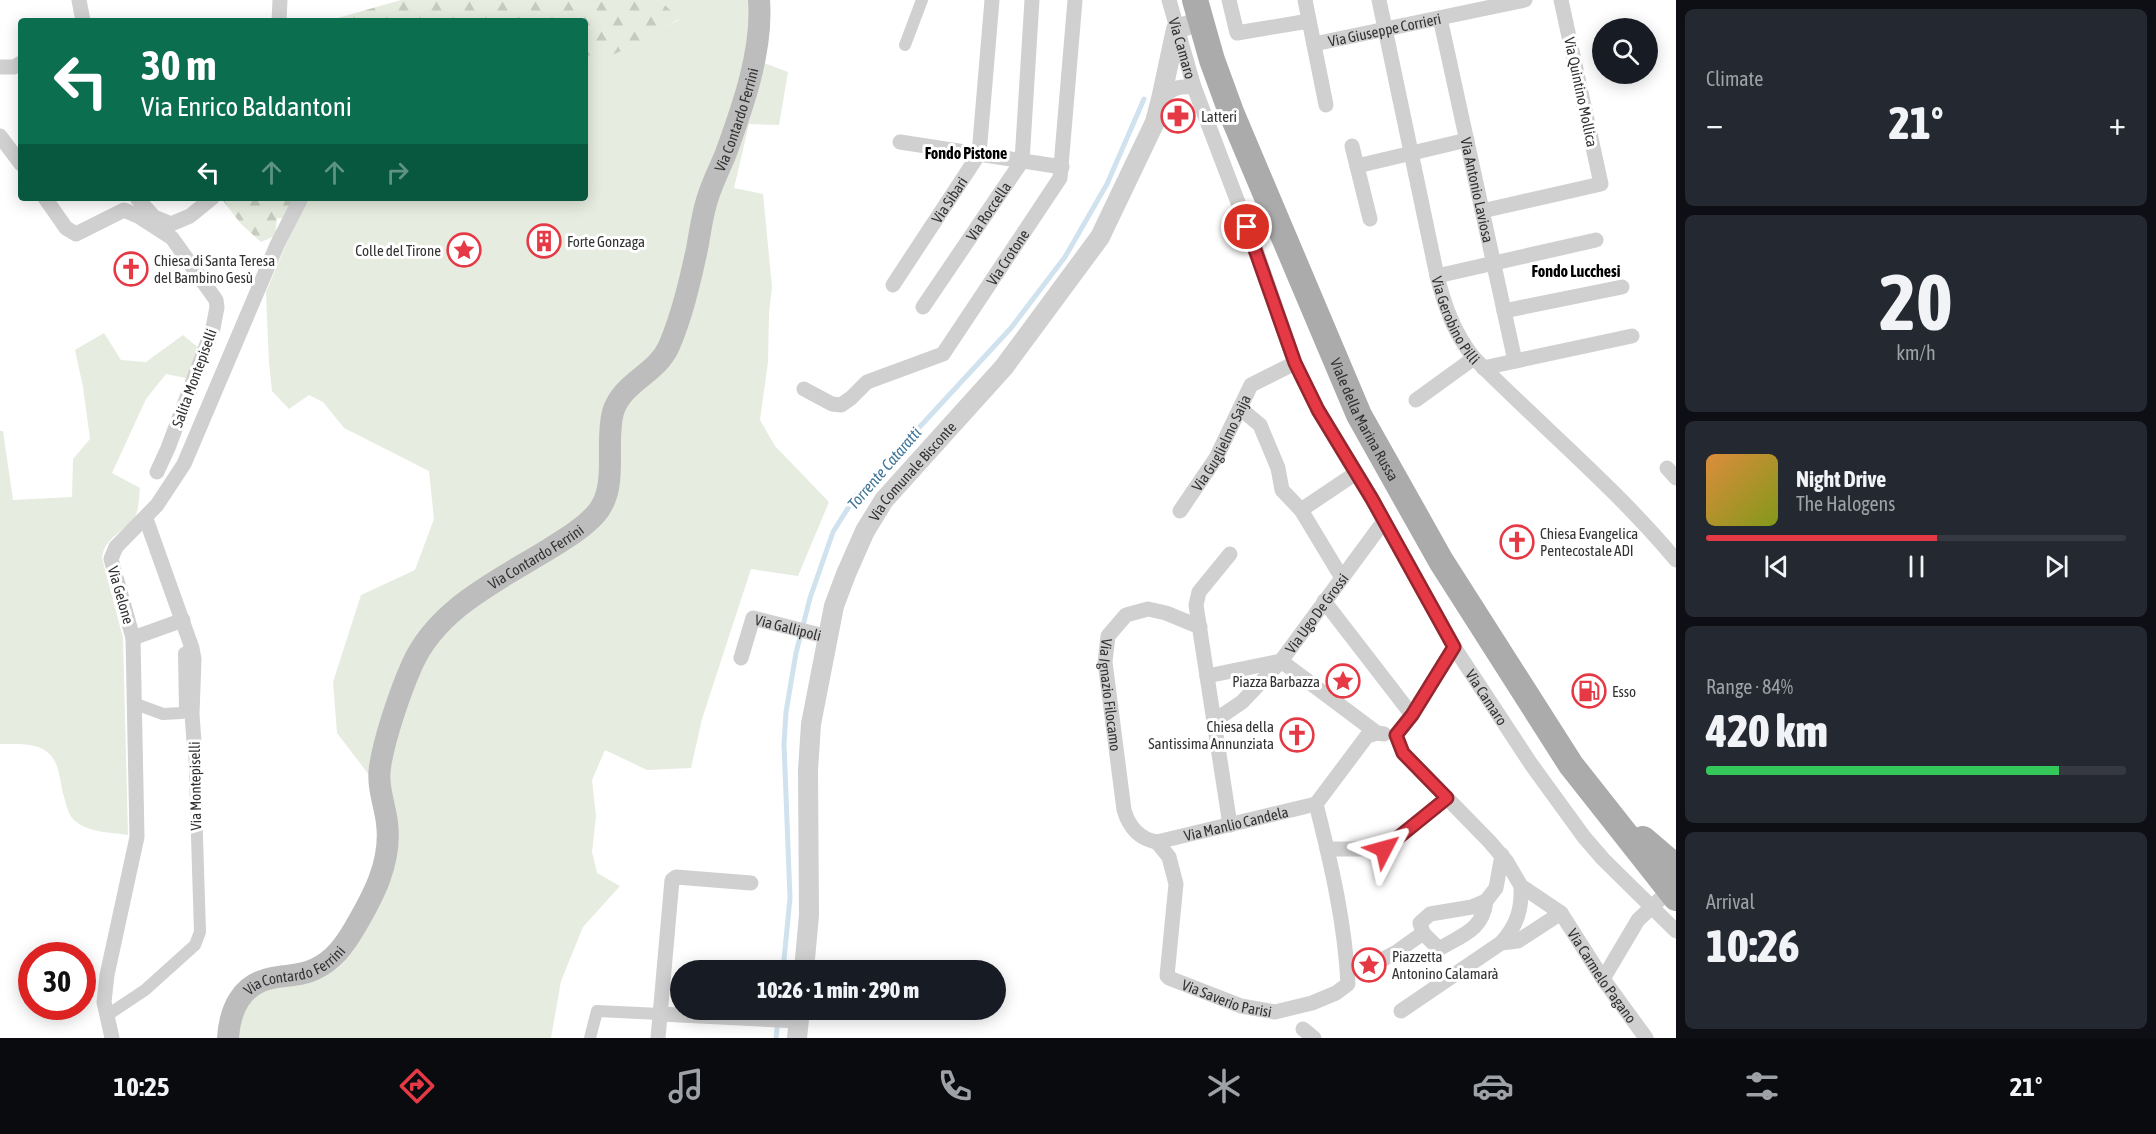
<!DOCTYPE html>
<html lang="en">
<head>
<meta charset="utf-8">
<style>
  body { margin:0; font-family:"Asap Condensed",sans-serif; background:#242831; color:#f1f3f6; height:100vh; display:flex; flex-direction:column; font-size:22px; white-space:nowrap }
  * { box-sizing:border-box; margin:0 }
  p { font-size:20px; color:#9ea1a6 }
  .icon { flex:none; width:33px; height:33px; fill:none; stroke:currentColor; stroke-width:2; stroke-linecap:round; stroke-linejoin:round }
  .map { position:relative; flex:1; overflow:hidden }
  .panel { display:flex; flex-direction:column; gap:9px; padding:9px; background:#0d0f14; width:480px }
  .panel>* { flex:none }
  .banner { position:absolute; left:18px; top:18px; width:570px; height:183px; border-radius:6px; box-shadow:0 3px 15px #0003; background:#0b6e4f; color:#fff; overflow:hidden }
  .fabs { position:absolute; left:1592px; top:18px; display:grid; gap:12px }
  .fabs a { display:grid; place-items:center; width:66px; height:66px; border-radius:50%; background:#171b24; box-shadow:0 3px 15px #0003; font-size:30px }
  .speed { position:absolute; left:18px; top:942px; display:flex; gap:12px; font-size:30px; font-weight:700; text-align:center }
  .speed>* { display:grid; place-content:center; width:78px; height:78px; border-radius:50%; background:#171b24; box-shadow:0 3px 15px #0003; line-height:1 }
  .speed .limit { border:9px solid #d22; background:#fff; color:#111 }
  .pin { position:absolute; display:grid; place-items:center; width:51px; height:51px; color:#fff; margin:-26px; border:3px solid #fff; border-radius:50%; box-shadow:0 2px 6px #0007 }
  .me { position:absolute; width:66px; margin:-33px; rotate:51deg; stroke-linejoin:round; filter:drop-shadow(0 0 4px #0008) }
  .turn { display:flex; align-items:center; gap:21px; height:126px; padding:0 24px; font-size:27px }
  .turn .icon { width:78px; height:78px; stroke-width:2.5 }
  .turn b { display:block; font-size:42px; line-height:51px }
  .lanes { display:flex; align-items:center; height:57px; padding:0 24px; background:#0003; justify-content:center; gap:30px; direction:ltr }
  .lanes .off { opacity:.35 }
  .big { font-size:45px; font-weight:800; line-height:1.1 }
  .panel .widget { flex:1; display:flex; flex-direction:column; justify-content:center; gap:9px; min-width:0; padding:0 21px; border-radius:9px; background:#242831 }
  .panel .dial { align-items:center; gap:0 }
  .dial b { font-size:78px; line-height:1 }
  .song { display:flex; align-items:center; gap:18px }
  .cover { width:72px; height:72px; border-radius:9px; background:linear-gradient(135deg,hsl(30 70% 55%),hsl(70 70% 35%)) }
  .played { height:6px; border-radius:3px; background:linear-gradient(90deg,#e63946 55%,#363941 55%) }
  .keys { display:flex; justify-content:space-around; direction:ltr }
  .heat { display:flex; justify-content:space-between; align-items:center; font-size:33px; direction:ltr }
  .charge { height:9px; border-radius:4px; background:linear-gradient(90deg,#34c759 84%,#363941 0) }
  .trip { position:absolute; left:670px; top:960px; width:336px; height:60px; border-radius:30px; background:#171b24; box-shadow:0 3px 15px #0003; font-weight:800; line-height:60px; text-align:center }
  .dock { display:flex; height:96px; justify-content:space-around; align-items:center; background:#090b0e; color:#9ea1a6 }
  .dock .icon { width:42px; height:42px }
  .dock .active { color:#e63946 }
  .dock b { font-size:27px; color:#f1f3f6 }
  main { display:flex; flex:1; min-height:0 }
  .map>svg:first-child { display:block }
  .green { fill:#e6ecdf }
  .forest { fill:url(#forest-firs) }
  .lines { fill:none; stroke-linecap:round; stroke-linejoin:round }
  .stream { stroke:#cfe2ee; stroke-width:5 }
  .pedestrian { stroke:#d0d0d0; stroke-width:12 }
  .minor { stroke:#d0d0d0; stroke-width:15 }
  .tertiary { stroke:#d0d0d0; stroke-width:20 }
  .secondary { stroke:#bdbdbd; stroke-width:22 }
  .primary { stroke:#ababab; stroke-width:26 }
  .route-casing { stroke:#96252e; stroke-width:15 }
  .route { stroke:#e63946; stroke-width:10 }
  .labels { text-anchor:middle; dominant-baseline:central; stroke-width:6; stroke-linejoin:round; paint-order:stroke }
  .street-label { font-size:15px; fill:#333; stroke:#fff }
  .poi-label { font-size:15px; fill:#333; stroke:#fff; text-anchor:start }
  .neighbourhood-label { font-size:16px; font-weight:bold; fill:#000; stroke:#fff }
  .water-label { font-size:16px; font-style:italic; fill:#3f7597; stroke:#fff }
</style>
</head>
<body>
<main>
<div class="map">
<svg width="1676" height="1038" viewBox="0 0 1676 1038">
  <defs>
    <pattern id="forest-firs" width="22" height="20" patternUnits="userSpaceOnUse" patternTransform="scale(1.5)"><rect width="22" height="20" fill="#e6ecdf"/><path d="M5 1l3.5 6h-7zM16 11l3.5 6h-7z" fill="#c6cbc0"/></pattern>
  </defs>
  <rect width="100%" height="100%" fill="#fff"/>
  <path class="green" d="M 656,0 L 751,0 L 748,57 L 788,72 L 779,125 L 749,124 L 734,188 L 763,194 L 772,287 L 769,313 L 768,362 L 760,420 L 775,446 L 829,502 L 798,576 L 751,569 L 702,719 L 691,768 L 647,770 L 605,750 L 592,780 L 596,816 L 592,852 L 597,873 L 620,886 L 583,927 L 561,981 L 551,1038 L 234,1038 C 237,1030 238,1019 243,1011 C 260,979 302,988 330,973 C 340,968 346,959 353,951 L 391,873 L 376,784 L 337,733 L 333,682 L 361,595 L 415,570 L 434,519 L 429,471 L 344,428 L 323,402 L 309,395 L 289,409 L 272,391 L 269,363 L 266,292 L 284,249 L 308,198 L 585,198 L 585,56 L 592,64 L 679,20 L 665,5 Z
    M 104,333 L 121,360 L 146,362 L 183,335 L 200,349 L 191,379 L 166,374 L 146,399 L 112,473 L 140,488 C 139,496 139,510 135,517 C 124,532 104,538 102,558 L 123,638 L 128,835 C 110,832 90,833 75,821 C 69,816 67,808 65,800 C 62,792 61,782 59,773 C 52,741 26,744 0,744 L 0,431 L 3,431 L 13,500 L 72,497 L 73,459 L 90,439 L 83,387 L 75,350 Z"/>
  <path class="forest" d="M 401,0 L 656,0 L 665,5 L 679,19 L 641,42 L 592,64 L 585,56 L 585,21 L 327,21 Z
    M 221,198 L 297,198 L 288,219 L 277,218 L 275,236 L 261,242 L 241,224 Z"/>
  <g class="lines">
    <path class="stream" d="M 783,970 L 790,898 L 784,744 L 786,712 L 796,653 L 810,598 L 833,532 L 855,497 L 1011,328 L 1065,257 L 1107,184 L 1144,99
      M 776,1038 L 779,1010"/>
    <path class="pedestrian" d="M 905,45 L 922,0
      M 133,703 L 163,714 L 182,713 L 185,710 L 184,653 L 192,648
      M 106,1016 L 145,990 L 195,945 L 200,932 L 194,742
      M 590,1038 L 597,1011 L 660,1014"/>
    <g class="minor">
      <path d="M 79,0 L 83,21"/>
      <path id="s1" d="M 1169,0 L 1194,87 L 1255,247 L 1295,363 L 1318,410 L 1372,499 L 1454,647 L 1531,764 L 1584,837 L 1603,859 L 1676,931"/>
      <path d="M 1229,0 L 1237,33 L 1309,21"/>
      <path d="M 1305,0 L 1326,105"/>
      <path id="s2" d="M 1379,0 L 1437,276 C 1445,307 1454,333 1474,358 C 1541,426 1615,487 1676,560"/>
      <path id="s3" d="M 1440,18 L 1515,361"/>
      <path d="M 279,21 L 280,0"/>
      <path id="s4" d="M 1314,44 L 1525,0"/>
      <path d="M 0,67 L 14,67 L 21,63"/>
      <path d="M 1161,99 C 1172,88 1178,86 1194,87"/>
      <path d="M 0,136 L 21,164"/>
      <path d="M 900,142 L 1062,167"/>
      <path d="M 1352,146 L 1370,219"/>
      <path d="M 1357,166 L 1467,140"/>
      <path d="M 45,198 L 66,228 L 76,234 L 124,210 L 138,216 L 172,238 L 216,300 L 217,307 L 213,328 L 168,448 L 157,472"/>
      <path d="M 137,198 L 154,217 L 171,224 L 190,216 L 212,198"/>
      <path d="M 1482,211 L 1601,184 L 1561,0"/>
      <path d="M 1437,276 L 1596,240"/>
      <path id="s5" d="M 893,285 L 979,154 L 992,0"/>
      <path id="s6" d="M 923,307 L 1022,161 L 1032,0"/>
      <path d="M 1504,311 L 1622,287"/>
      <path d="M 1483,368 L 1632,336"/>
      <path id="s7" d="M 804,389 L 832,404 L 841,405 L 851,398 L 867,382 L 943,354 L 1060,178 L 1075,0"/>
      <path d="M 1416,400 L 1474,358"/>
      <path d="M 1241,409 L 1260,425 L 1278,468 L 1282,490 L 1301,510 L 1342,578"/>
      <path d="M 1667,468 L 1676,478"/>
      <path d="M 1301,510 L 1356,473"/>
      <path id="s8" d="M 1180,511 L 1216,458 L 1251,385 L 1295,363"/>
      <path d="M 146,519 L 192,648 L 194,659 L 192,714 L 194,742"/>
      <path d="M 1230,554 L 1199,592 L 1196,605 L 1230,825"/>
      <path d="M 1324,601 L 1412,715"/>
      <path id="s9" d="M 1200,627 L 1166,613 L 1148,609 L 1126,615 L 1108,636 L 1105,662 L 1124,810 C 1129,827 1139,839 1157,842 L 1316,804"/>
      <path d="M 133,638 L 183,620"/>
      <path id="s10" d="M 741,658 L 753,618 L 828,637"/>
      <path d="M 1207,676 L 1281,661 L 1377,733"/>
      <path id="s11" d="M 1214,721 L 1242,702 L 1281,661 L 1384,521"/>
      <path id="s12" d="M 1396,735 L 1403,753 L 1489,841 L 1507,862 L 1521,886 L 1561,913 L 1603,979 L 1646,1038"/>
      <path d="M 1396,735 L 1412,715 L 1454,647"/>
      <path d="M 1316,804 L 1367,736 L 1377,733 L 1384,734"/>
      <path id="s13" d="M 1157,842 L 1169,857 L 1176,884 L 1167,976 L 1169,978 L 1241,1006 L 1275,1012 L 1312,1003 L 1336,993 L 1348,984 C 1345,923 1331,863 1316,804"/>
      <path d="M 1327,849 L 1384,849 L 1447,798"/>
      <path d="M 1486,901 C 1483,930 1462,935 1439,949 L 1423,933 L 1420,923 L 1430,914 L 1472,907 L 1486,901 L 1496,888 L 1502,855"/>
      <path d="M 1501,943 L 1518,941 L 1561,913"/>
      <path d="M 1368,967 L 1395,953 L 1423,933"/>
      <path d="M 1603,979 L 1638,920 L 1675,885"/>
      <path d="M 1401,1011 L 1501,943 C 1517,926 1522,909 1521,886"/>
      <path d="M 660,1014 L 799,1021"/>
      <path d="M 1303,1029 L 1314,1038"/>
      <path d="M 112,1038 L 104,1002 L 107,975 L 137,837 L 133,638 L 111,559 L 116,547 L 157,505 L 184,464 L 277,245 L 301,198"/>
      <path d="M 658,1038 L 672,880 L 676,877 L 751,883"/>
    </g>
    <g class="tertiary">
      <path id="s14" d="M 804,970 L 809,915 L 808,770 L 811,724 L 834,606 L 846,574 L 865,531 L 884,500 L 1004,367 L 1100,237 L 1155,122 L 1161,99 L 1176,29 L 1201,21"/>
      <path d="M 797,1038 L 800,1010"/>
    </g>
    <path class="secondary" id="s15" d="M 228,1038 C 230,1009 241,984 272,978 C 286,975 302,976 315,969 C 333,961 344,946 354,929 C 373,897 392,862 387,823 C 385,805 377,787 380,767 C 384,739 400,692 412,665 C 437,608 499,580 549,549 C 565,539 582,529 595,515 C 620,488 604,445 613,412 C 622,382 657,374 669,346 C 682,316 690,281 697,249 C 700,233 702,216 707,200 C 712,183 720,168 726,153 C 743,106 763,50 759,0"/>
    <g class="primary">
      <path id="s16" d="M 1195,0 L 1212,60 L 1231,112 L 1359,415 L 1441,561 L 1571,765 L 1676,898"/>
      <path d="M 1643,839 L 1676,867"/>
    </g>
  </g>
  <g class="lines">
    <g class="route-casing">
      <path id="route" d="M 1247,227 L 1295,363 L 1318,410 L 1372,499 L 1454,647 L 1412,715 L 1396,735 L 1403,753 L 1447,798 L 1384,849"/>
    </g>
    <use href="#route" class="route"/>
  </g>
  <defs>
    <g id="pharmacy-ring" transform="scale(1.725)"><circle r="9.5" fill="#fff" stroke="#e63946" stroke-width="1.5"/><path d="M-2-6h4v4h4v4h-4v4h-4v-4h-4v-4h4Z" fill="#e63946"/></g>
    <g id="building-ring" transform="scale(1.725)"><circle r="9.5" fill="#fff" stroke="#e63946" stroke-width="1.5"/><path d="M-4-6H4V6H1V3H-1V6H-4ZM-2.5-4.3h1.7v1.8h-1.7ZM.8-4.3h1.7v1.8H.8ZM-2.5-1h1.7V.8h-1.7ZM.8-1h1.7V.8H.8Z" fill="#e63946"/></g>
    <g id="sight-ring" transform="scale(1.725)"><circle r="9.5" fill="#fff" stroke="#e63946" stroke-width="1.5"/><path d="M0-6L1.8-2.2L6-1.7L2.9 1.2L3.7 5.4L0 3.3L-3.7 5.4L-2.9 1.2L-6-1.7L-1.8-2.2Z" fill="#e63946"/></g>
    <g id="church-ring" transform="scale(1.725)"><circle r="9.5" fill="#fff" stroke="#e63946" stroke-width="1.5"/><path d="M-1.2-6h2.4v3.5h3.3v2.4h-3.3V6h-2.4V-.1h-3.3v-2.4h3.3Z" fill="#e63946"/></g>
    <g id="fuel-ring" transform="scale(1.725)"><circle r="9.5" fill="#fff" stroke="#e63946" stroke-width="1.5"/><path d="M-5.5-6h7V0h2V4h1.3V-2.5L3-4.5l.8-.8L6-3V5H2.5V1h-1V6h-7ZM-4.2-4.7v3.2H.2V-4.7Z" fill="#e63946"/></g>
  </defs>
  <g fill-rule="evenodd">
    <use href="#pharmacy-ring" x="1178" y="116"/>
    <use href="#building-ring" x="544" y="241"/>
    <use href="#sight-ring" x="464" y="250"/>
    <use href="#church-ring" x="131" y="269"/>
    <use href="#church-ring" x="1517" y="542"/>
    <use href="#sight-ring" x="1343" y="681"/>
    <use href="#fuel-ring" x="1589" y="691"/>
    <use href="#church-ring" x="1297" y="735"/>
    <use href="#sight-ring" x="1369" y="965"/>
  </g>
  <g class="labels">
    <g class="street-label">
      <text stroke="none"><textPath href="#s4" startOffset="72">Via Giuseppe Corrieri</textPath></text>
      <text stroke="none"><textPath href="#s1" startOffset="50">Via Camaro</textPath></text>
      <text transform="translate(1581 92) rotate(78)">Via Quintino Mollica</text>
      <text stroke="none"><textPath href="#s15" startOffset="1130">Via Contardo Ferrini</textPath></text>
      <text stroke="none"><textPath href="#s3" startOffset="176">Via Antonio Laviosa</textPath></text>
      <text stroke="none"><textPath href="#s5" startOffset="102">Via Sibari</textPath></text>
      <text stroke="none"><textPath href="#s6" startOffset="116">Via Roccella</textPath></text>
      <text stroke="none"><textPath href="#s7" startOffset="273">Via Crotone</textPath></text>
      <text stroke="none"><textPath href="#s2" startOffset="330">Via Gerobino Pilli</textPath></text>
      <text transform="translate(194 378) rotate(-70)">Salita Montepiselli</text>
      <text stroke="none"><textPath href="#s16" startOffset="453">Viale della Marina Russa</textPath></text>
      <text stroke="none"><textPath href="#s8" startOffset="80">Via Guglielmo Saija</textPath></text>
      <text stroke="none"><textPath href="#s14" startOffset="524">Via Comunale Bisconte</textPath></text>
      <text stroke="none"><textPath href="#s15" startOffset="626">Via Contardo Ferrini</textPath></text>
      <text transform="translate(121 595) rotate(74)">Via Gelone</text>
      <text stroke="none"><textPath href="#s11" startOffset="150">Via Ugo De Grossi</textPath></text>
      <text stroke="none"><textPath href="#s10" startOffset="78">Via Gallipoli</textPath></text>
      <text stroke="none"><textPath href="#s9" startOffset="165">Via Ignazio Filocamo</textPath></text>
      <text stroke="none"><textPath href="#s1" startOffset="770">Via Camaro</textPath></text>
      <text transform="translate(195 786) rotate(-91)">Via Montepiselli</text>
      <text stroke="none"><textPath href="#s9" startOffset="411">Via Manlio Candela</textPath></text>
      <text stroke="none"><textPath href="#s15" startOffset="105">Via Contardo Ferrini</textPath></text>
      <text stroke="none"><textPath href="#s12" startOffset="321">Via Carmelo Pagano</textPath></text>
      <text stroke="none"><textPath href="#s13" startOffset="204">Via Saverio Parisi</textPath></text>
    </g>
    <g class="poi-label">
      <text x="1201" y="116">Latteri</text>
      <text x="567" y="241">Forte Gonzaga</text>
      <text x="441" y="250" text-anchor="end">Colle del Tirone</text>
      <text x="154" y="260">Chiesa di Santa Teresa<tspan x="154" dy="17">del Bambino Gesù</tspan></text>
      <text x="1540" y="533">Chiesa Evangelica<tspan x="1540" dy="17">Pentecostale ADI</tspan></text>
      <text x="1320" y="681" text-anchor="end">Piazza Barbazza</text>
      <text x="1612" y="691">Esso</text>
      <text x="1274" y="726" text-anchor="end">Chiesa della<tspan x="1274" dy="17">Santissima Annunziata</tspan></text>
      <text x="1392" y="956">Piazzetta<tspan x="1392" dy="17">Antonino Calamarà</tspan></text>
    </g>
    <g class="neighbourhood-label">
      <text x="966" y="153">Fondo Pistone</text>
      <text x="1576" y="271">Fondo Lucchesi</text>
    </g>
    <g class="water-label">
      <text transform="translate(884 468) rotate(-49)">Torrente Cataratti</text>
    </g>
  </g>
</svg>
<div class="fabs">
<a><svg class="icon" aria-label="search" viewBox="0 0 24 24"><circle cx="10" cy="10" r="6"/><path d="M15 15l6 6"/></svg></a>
</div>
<div class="speed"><div class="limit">30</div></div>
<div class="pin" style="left:1247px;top:227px;background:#d93025"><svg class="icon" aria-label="arrive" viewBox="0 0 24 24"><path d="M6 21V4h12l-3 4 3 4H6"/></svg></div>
<svg class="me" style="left:1384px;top:849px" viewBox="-20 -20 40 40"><path d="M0-17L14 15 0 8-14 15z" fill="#e63946" stroke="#fff" stroke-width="4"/></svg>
<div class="trip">10:26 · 1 min · 290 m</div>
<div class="banner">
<div class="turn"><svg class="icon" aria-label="left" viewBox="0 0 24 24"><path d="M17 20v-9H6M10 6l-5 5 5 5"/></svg><div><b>30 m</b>Via Enrico Baldantoni</div></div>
<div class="lanes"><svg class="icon" aria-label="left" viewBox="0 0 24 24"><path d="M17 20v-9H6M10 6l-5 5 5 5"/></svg><svg class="icon off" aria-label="ahead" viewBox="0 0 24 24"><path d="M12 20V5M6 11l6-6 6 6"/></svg><svg class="icon off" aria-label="ahead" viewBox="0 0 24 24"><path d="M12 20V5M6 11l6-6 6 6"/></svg><svg class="icon off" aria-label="right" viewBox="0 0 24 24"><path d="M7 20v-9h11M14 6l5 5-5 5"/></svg></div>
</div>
</div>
<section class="panel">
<div class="widget"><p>Climate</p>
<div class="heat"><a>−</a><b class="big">21°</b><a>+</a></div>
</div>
<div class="widget dial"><b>20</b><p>km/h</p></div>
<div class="widget">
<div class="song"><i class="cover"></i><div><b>Night Drive</b><p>The Halogens</p></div></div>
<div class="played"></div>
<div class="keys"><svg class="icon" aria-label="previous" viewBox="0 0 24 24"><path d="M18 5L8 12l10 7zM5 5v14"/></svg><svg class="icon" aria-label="pause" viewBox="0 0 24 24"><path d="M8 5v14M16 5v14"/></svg><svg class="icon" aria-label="next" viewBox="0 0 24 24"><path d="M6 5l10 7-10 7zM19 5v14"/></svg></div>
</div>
<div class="widget"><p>Range · 84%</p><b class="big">420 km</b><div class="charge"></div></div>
<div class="widget"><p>Arrival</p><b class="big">10:26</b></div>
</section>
</main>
<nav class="dock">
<b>10:25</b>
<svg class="icon active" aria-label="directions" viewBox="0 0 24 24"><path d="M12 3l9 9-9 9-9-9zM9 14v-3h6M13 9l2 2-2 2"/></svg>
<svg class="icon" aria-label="music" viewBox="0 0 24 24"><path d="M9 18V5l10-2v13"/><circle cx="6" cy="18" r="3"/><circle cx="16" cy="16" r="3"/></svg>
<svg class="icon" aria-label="phone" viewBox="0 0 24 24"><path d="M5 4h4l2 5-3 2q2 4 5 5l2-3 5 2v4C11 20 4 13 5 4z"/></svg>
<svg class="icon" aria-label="climate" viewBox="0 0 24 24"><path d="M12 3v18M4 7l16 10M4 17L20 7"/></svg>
<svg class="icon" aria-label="car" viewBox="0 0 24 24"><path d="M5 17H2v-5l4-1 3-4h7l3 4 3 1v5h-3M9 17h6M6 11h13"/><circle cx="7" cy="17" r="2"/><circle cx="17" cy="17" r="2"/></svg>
<svg class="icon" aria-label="filters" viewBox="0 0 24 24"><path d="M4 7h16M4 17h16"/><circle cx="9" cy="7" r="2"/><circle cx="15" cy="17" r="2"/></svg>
<b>21°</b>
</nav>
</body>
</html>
